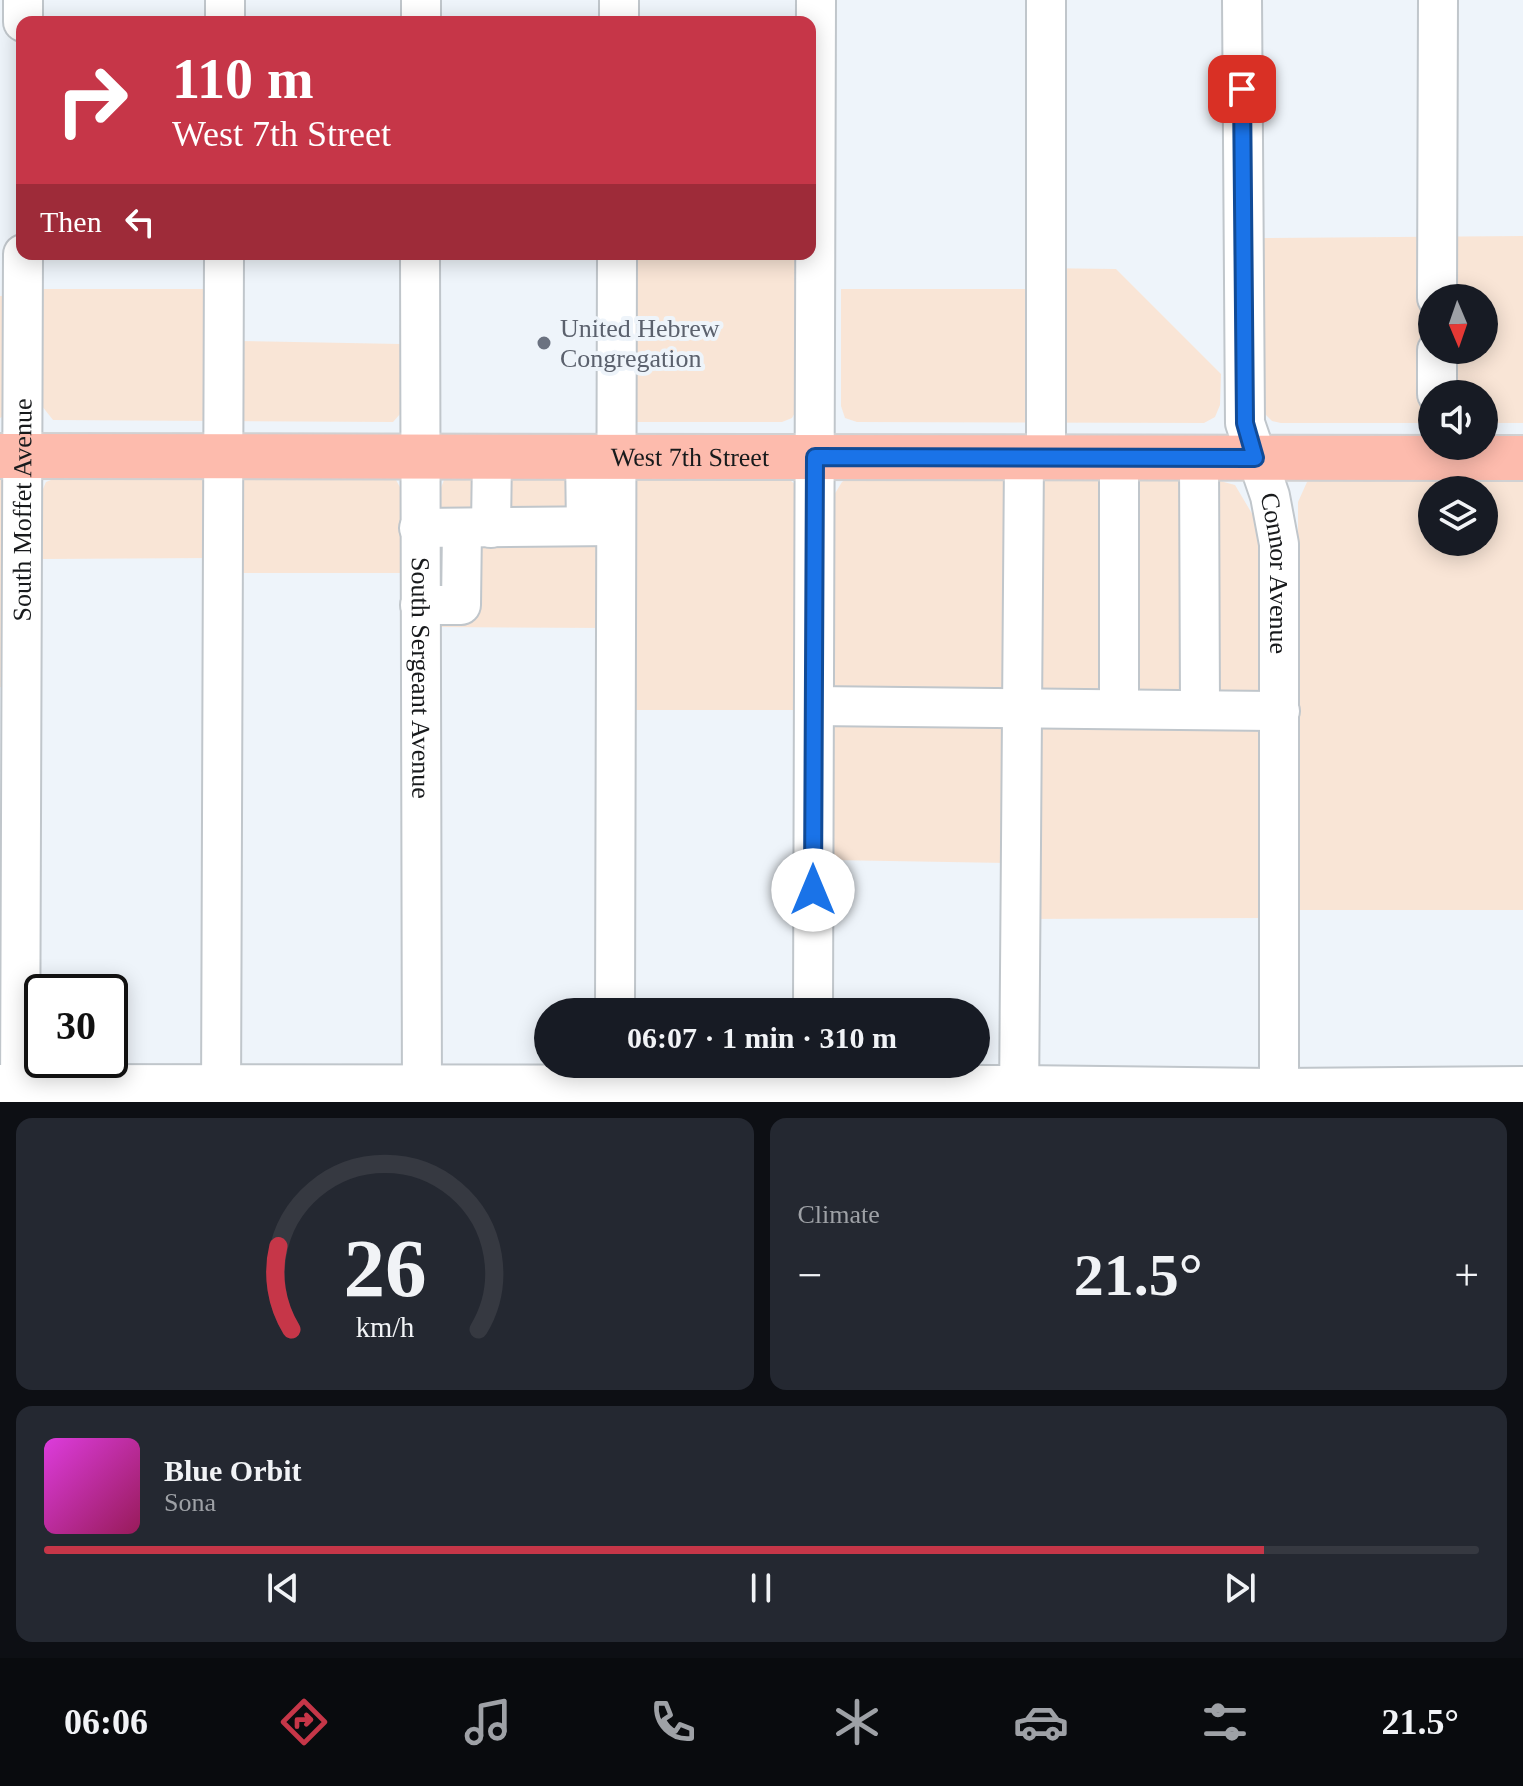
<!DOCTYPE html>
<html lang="en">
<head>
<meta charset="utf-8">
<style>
  body { margin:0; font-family:"Times New Roman",serif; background:#242831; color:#f1f3f6; height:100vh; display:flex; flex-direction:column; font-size:30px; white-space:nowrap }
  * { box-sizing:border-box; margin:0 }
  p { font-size:26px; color:#9ea1a6 }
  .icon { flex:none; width:44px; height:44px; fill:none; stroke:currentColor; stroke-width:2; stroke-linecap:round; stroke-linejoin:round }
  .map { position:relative; height:1102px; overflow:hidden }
  .side { display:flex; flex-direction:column; gap:16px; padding:16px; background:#0d0f14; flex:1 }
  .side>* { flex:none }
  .banner { position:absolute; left:16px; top:16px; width:800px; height:244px; border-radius:16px; box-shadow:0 4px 20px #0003; background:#c63648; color:#fff; overflow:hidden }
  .needle { width:52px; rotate:178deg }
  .fabs { position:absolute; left:1418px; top:284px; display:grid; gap:16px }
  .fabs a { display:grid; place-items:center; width:80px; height:80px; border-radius:50%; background:#171b24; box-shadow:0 4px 20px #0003; font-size:40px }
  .speed { position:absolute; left:24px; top:974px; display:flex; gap:16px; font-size:40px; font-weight:700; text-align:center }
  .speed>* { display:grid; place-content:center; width:104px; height:104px; border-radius:50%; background:#171b24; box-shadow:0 4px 20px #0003; line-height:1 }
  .speed .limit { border:4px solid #111; border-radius:12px; background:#fff; color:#111 }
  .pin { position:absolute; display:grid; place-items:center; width:68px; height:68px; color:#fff; margin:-34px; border-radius:16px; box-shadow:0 4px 12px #0006 }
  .me { position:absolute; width:88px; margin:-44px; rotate:0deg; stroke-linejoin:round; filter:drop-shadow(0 0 6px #0008) }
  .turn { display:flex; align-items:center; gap:28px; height:168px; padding:0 24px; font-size:36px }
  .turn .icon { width:104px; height:104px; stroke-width:2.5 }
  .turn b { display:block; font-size:56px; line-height:68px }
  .then { display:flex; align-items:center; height:76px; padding:0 24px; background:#0003; gap:16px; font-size:30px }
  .big { font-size:60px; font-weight:600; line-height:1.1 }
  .side .widget { flex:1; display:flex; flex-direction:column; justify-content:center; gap:12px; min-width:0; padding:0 28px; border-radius:16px; background:#242831 }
  .side .dial { align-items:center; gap:0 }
  .dial svg { height:208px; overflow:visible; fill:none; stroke:#363941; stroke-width:7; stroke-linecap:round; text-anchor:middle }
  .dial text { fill:#f1f3f6; stroke:none }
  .song { display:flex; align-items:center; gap:24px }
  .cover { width:96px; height:96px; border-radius:12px; background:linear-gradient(135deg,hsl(300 70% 55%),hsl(330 70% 35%)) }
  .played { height:8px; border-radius:4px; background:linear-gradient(90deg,#c63648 85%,#363941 85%) }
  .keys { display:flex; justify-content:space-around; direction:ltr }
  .heat { display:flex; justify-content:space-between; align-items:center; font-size:44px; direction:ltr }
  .side .tiles { flex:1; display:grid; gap:16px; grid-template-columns:1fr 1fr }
  .widget:last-child { grid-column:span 2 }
  .trip { position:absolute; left:534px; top:998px; width:456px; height:80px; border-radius:40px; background:#171b24; box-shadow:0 4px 20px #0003; font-weight:600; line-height:80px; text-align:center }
  .dock { display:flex; height:128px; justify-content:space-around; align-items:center; background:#090b0e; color:#9ea1a6 }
  .dock .icon { width:56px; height:56px }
  .dock .on { color:#c63648 }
  .dock b { font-size:36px; color:#f1f3f6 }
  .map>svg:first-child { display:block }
  .commercial { fill:#f9e5d6; fill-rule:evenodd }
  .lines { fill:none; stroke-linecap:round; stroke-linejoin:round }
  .minor-casing { stroke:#c0c6cb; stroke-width:42 }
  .major-casing { stroke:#d1d1d2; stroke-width:48 }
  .minor { stroke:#fff; stroke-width:38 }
  .major { stroke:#fdbbad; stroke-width:44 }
  .route-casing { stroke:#114b97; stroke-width:20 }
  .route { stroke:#1a73e8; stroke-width:14 }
  .worship-dot { fill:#6b7280; stroke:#eef4fa; stroke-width:3 }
  .labels { text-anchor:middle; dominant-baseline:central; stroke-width:8; stroke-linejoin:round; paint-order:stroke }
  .worship-label { font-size:26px; fill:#5b616d; stroke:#eef4fa; text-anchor:start }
  .street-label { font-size:26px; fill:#181a1c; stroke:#eef4fa }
</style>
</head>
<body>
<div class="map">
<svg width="1523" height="1102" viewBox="0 0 1523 1102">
  <rect width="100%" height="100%" fill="#eef4fa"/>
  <path class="commercial" d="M 1523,236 L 1523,423 L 1484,423 L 1484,394 L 1432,394 L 1432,423 L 1281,423 L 1272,421 L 1263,412 L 1260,238 ZM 1432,298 L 1484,298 L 1484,350 L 1432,350 Z
    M 612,254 L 796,254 L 797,409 L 792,418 L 782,422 L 608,422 Z
    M 1037,268 L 1116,269 L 1221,374 L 1220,405 L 1215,417 L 1204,423 L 857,422 L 845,418 L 841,406 L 841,289 L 1036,289 Z
    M 43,289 L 236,289 L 236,341 L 401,344 L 401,413 L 393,422 L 53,420 L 42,406 Z
    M 0,296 L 11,296 L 5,415 L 0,418 Z
    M 451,476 L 784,477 L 791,481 L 796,485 L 797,710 L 608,710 L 609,628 L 439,627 L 439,493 L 444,480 Z
    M 850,477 L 1220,481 L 1235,485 L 1257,522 L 1261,536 L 1262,918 L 1006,919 L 1006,863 L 832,860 L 834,495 L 842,482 Z
    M 56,478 L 395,478 L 402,491 L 402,573 L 212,573 L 212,558 L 42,559 L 43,489 L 46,482 Z
    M 1315,478 L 1523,479 L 1523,910 L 1298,910 L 1298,502 L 1307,482 ZM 1432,490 L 1484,490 L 1484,542 L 1432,542 Z
    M 0,479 L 5,484 L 6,687 L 0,687 Z"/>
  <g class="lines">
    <g class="minor-casing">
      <g id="minor">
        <path d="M 23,0 L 23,22"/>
        <path id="s1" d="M 1242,0 L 1245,423 L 1270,496 L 1279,544 L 1279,1102"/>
        <path d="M 225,22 L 225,0"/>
        <path d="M 421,22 L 421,0"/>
        <path d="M 619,22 L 619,0"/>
        <path id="s2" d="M 420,254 L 422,1102"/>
        <path d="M 1437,298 L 1438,0"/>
        <path d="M 1437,394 L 1437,350"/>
        <path d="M 585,456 L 586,526"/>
        <path d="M 1046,458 L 1046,0"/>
        <path d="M 1119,458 L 1119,708"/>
        <path d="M 1199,459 L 1200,708"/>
        <path d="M 419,528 L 614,526"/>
        <path d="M 491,528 L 492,456"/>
        <path d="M 420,605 L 461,605 L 462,528"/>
        <path d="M 814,706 L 1280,711"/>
        <path d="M 615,1012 L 617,254"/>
        <path d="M 813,1012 L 816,0"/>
        <path d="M 0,1084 L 1019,1085 L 1279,1088 L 1523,1086"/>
        <path id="s3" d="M 20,1102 L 23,254"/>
        <path d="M 221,1102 L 224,254"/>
        <path d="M 1019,1102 L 1024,458"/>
      </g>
    </g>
    <g class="major-casing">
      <g id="major">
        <path id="s4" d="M 0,456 L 1523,458"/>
      </g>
    </g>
    <use href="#minor" class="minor"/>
    <use href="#major" class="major"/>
  </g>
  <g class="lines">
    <g class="route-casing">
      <path id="route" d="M 813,890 L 815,457 L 1255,458 L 1245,423 L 1242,89"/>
    </g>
    <use href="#route" class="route"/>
  </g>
  <circle class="worship-dot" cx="544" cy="343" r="8"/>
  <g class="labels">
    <g class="worship-label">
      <text x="560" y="328">United Hebrew<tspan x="560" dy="30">Congregation</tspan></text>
    </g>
    <g class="street-label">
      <text stroke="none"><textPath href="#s4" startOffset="690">West 7th Street</textPath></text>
      <text stroke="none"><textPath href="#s3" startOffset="592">South Moffet Avenue</textPath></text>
      <text stroke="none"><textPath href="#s1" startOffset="578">Connor Avenue</textPath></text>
      <text stroke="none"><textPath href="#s2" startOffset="424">South Sergeant Avenue</textPath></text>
    </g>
  </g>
</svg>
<div class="fabs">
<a><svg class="needle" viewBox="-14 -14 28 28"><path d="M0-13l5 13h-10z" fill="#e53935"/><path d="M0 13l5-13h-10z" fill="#9ea1a6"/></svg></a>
<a><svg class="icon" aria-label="sound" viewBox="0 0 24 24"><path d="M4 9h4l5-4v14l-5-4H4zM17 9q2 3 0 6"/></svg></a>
<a><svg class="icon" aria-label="layers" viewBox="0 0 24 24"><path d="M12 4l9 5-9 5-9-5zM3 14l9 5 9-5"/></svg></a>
</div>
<div class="speed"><div class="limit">30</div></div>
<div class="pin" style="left:1242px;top:89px;background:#d93025"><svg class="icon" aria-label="arrive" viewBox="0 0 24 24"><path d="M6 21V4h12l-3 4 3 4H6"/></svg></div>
<svg class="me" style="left:813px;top:890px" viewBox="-20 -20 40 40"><circle r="19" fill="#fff"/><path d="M0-13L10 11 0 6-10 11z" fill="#1a73e8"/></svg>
<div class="trip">06:07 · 1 min · 310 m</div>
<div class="banner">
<div class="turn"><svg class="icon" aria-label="right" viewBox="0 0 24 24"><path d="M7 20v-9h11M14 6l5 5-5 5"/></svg><div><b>110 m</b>West 7th Street</div></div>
<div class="then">Then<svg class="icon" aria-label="left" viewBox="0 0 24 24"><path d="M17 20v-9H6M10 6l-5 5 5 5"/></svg></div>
</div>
</div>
<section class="side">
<div class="tiles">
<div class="widget dial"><svg viewBox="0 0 100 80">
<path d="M14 69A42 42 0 1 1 86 69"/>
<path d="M14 69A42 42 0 0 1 9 37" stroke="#c63648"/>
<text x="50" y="56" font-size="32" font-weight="700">26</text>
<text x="50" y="72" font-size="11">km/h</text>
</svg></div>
<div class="widget"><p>Climate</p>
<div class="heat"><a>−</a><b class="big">21.5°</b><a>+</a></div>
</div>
<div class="widget">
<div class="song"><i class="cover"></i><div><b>Blue Orbit</b><p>Sona</p></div></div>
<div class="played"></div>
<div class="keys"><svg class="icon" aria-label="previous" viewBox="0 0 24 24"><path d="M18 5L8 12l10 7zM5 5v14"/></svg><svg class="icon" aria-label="pause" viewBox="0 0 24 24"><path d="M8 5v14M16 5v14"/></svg><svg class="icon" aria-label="next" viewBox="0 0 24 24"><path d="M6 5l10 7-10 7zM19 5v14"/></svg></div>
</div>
</div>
</section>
<nav class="dock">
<b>06:06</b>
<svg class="icon on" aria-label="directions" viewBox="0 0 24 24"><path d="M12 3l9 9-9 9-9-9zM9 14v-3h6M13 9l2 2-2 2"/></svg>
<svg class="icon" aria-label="music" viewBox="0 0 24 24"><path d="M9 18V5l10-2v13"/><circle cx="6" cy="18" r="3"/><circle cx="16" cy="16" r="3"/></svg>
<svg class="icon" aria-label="phone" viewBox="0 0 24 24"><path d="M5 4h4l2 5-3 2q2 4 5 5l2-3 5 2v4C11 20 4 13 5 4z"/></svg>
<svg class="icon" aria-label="climate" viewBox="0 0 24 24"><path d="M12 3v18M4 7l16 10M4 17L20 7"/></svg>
<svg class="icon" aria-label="car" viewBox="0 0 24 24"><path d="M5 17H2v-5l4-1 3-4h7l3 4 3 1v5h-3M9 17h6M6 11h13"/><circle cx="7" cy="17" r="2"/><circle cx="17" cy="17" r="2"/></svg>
<svg class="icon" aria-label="filters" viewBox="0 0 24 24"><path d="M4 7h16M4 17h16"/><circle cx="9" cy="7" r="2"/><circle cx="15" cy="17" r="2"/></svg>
<b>21.5°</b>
</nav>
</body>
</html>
